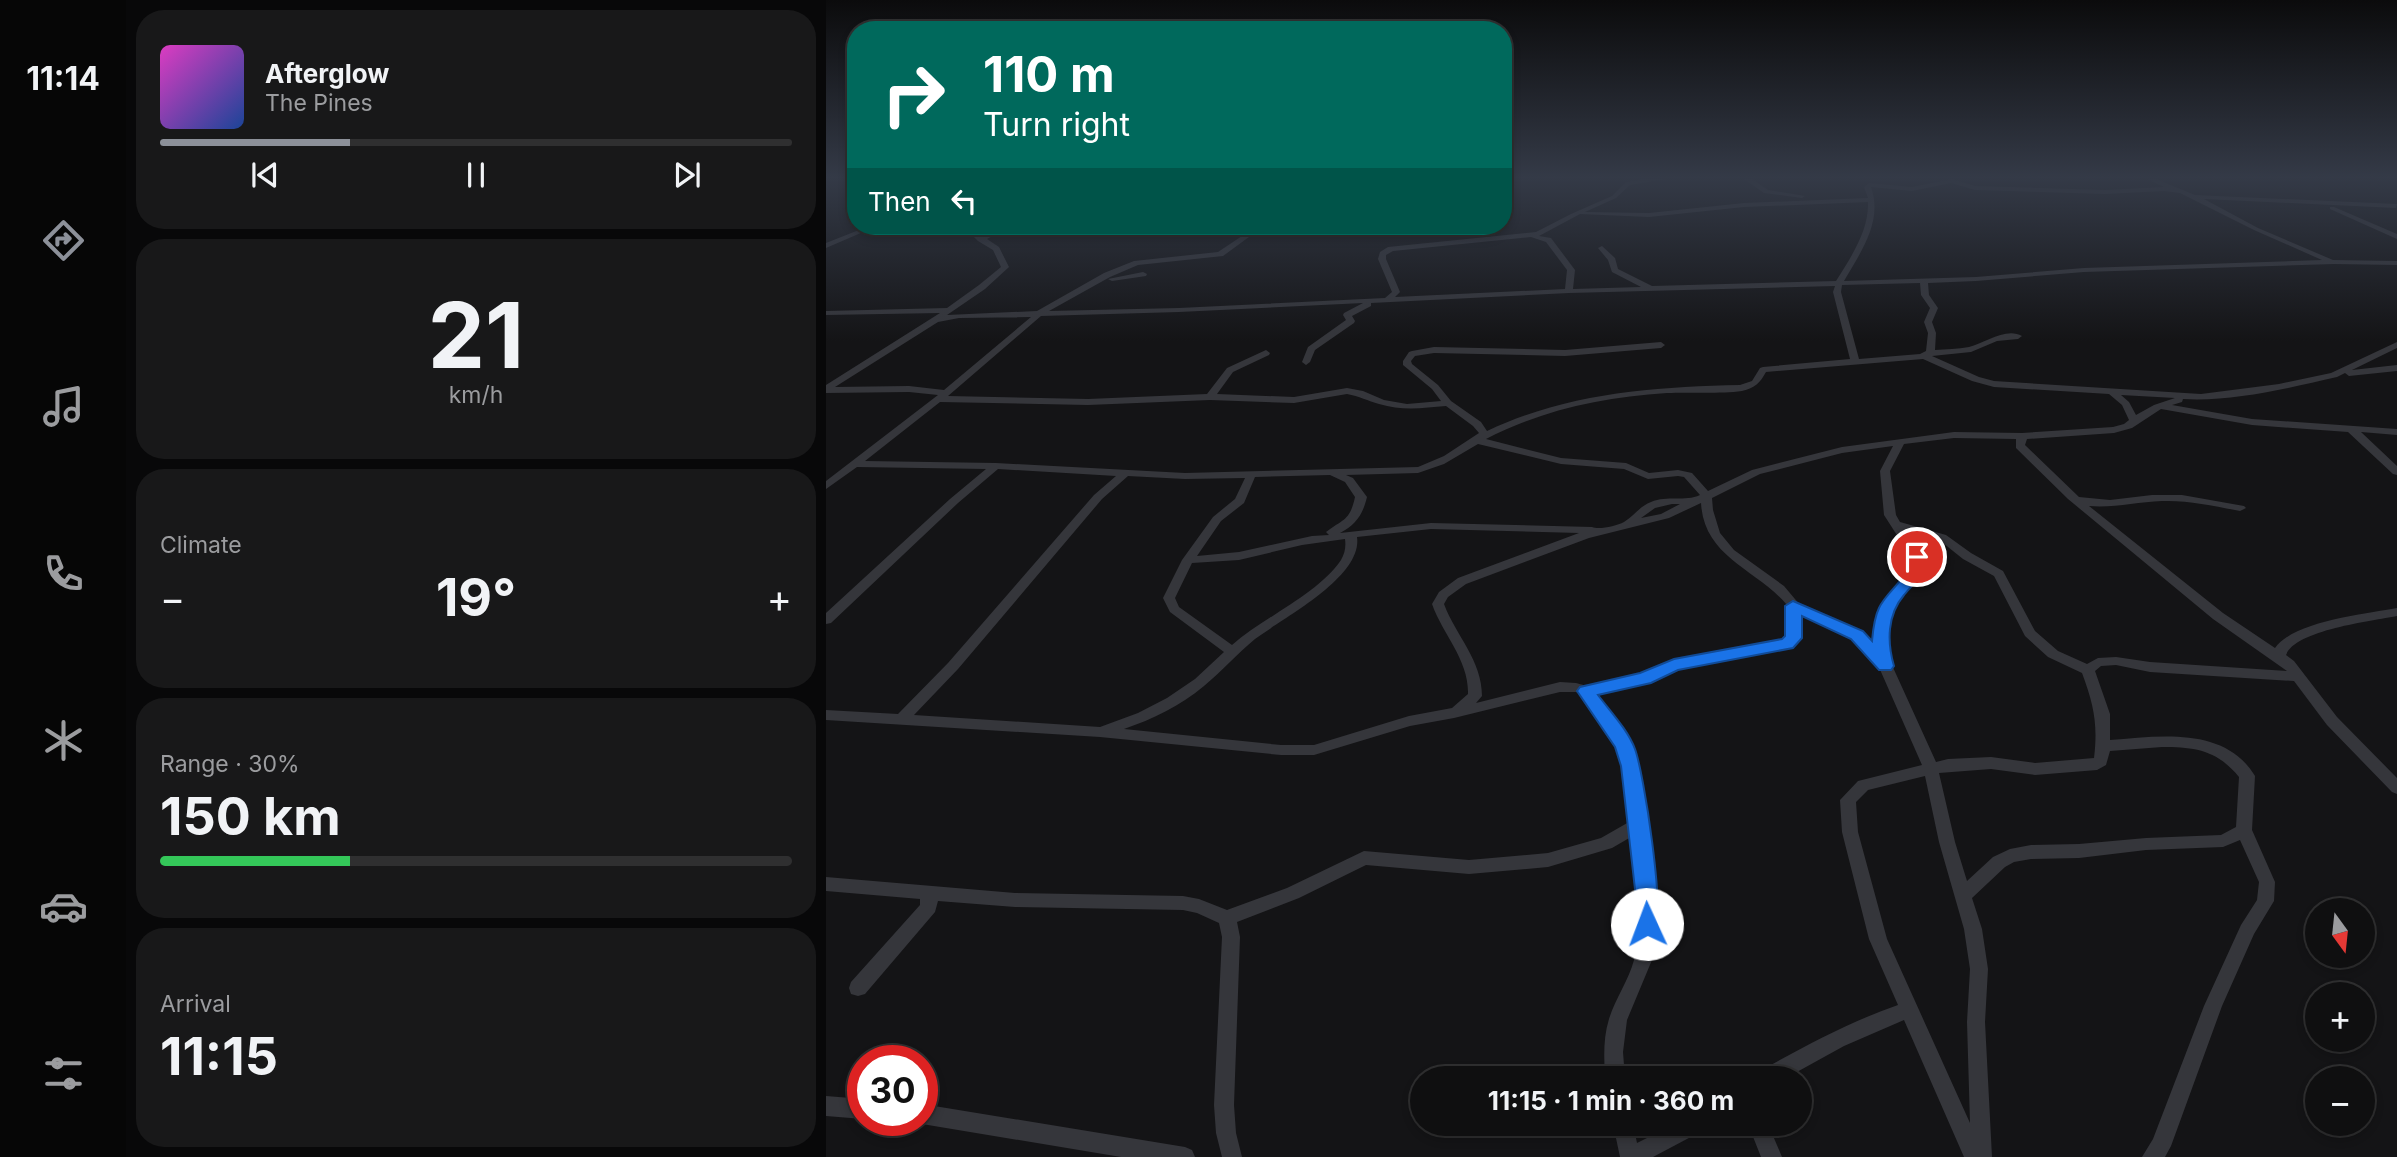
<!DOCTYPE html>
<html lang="en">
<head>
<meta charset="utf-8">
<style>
  body { margin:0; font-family:Inter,sans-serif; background:#181819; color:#f1f3f6; height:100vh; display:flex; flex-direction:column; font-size:26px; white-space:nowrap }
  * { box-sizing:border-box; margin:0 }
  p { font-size:23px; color:#9b9c9f }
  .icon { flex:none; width:38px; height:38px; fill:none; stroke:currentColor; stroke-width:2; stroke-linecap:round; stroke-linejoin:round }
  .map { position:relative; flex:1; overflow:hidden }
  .panel { display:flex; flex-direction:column; gap:10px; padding:10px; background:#080809; width:700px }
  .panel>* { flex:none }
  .guide { position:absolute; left:21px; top:21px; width:665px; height:214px; border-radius:28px; box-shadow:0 4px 10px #0003,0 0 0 2px #2f2f30; background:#00695c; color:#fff; overflow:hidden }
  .needle { width:46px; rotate:165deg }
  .tools { position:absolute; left:1479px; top:898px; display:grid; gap:14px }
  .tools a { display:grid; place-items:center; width:70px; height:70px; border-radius:50%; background:#0f0f10; box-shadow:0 4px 10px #0003,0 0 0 2px #2f2f30; font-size:35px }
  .speed { position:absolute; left:21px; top:1045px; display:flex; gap:14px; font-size:35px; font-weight:700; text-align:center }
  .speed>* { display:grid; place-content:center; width:91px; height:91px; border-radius:50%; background:#0f0f10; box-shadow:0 4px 10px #0003,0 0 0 2px #2f2f30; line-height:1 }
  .speed .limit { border:10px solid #d22; background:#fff; color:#111 }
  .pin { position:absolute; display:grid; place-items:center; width:60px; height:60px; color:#fff; margin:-30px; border:4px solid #fff; border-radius:50%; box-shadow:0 2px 7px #0007 }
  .me { position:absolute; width:77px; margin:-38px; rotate:358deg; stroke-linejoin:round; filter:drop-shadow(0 0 5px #0008) }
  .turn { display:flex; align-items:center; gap:24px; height:147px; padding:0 21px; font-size:32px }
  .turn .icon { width:91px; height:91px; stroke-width:2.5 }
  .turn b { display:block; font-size:49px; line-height:60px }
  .then { display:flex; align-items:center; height:66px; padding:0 21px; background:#0003; gap:14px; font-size:26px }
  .big { font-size:52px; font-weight:700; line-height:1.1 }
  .panel .card { flex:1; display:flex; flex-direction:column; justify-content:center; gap:10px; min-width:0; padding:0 24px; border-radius:28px; background:#181819 }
  .panel .dial { align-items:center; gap:0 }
  .dial b { font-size:91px; line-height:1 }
  .song { display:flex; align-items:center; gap:21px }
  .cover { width:84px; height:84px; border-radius:10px; background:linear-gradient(135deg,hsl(310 70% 55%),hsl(220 70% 35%)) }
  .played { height:7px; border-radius:4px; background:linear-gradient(90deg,#8c9099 30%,#2f2f30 30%) }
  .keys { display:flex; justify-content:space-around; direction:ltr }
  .heat { display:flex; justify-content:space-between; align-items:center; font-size:38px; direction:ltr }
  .charge { height:10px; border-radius:5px; background:linear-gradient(90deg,#34c759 30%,#2f2f30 0) }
  .trip { position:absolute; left:584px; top:1066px; width:402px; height:70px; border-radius:35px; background:#0f0f10; box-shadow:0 4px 10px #0003,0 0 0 2px #2f2f30; font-weight:700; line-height:70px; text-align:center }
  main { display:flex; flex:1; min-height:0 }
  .menu { display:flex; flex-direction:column; width:126px; justify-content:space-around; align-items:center; background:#060606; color:#9b9c9f }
  .menu .icon { width:49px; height:49px }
  .menu .on { color:#8c9099 }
  .menu b { font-size:32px; color:#f1f3f6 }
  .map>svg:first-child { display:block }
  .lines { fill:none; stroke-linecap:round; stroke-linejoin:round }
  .street { fill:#35363b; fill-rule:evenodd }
  .route { fill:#1a73e8; stroke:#114b97; stroke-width:2 }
</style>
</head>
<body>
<main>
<nav class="menu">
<b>11:14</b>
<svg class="icon on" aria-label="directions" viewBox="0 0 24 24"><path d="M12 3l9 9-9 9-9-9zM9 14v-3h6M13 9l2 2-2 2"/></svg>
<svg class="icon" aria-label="music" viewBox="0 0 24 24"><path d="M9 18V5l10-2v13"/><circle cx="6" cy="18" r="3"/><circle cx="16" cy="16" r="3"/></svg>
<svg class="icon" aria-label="phone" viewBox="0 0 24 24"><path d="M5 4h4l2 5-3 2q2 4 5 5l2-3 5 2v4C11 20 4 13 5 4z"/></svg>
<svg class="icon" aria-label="climate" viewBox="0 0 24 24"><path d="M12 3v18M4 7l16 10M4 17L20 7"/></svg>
<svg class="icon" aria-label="car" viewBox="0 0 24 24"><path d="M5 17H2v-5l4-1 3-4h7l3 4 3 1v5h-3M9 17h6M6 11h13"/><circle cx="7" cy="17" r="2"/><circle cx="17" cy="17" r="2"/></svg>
<svg class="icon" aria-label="filters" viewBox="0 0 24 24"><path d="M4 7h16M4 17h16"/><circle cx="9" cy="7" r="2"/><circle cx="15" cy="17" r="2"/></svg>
</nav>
<section class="panel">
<div class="card">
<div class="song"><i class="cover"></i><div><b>Afterglow</b><p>The Pines</p></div></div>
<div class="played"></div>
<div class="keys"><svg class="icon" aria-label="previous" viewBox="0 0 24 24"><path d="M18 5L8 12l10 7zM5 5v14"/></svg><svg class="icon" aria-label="pause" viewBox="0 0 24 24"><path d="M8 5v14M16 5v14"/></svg><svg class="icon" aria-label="next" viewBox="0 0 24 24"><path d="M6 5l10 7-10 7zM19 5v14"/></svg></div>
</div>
<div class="card dial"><b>21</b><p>km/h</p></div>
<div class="card"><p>Climate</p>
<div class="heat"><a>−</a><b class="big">19°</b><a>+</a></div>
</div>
<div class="card"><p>Range · 30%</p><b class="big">150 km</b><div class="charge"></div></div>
<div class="card"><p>Arrival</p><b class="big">11:15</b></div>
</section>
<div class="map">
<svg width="1571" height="1157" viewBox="0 0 1571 1157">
  <rect width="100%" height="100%" fill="#141416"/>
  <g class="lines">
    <path class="street" d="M 818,179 L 840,179 L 804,185 L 790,198 L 759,212 L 823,213 L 918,203 L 1042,198 L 1038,187 L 1043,183 L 1086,187 L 1126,179 L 1149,186 L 1279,190 L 1338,187 L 1321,179 L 1330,179 L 1369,195 L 1571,204 L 1570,208 L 1378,199 L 1432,228 L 1507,260 L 1571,261 L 1571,265 L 1508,264 L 1258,272 L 1150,281 L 1102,283 L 1103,295 L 1112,308 L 1106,322 L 1110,333 L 1109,350 C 1120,349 1132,349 1143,347 C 1159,343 1180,327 1196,336 L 1192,339 L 1171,341 L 1145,352 L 1106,356 L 1153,377 L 1168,381 L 1375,394 L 1453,384 L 1505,373 L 1571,342 L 1571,348 L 1526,370 L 1571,365 L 1571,371 L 1523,376 L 1519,373 L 1511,377 C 1463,388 1406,402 1357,399 L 1356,402 L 1346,405 L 1426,419 L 1571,429 L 1571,435 L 1535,432 L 1571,466 L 1571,475 L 1567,474 L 1522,432 L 1426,425 L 1335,409 L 1306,428 L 1288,433 L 1201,439 L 1199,445 L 1253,497 L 1284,500 L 1326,495 L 1356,495 L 1418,506 L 1420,508 L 1414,511 C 1388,506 1362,500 1336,501 C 1311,502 1288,508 1263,506 L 1397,613 L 1449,648 C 1468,621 1539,614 1571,608 L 1571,616 C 1546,621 1469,630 1460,655 L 1468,661 L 1511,717 L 1571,778 L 1571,794 L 1566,792 L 1501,725 L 1468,681 L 1324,672 L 1290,665 L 1275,666 L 1269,671 L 1284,714 L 1284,740 C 1334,736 1399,726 1429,776 L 1426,830 L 1449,882 L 1448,901 L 1428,934 L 1396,1006 L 1345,1146 L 1339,1157 L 1316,1157 L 1327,1139 L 1378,1006 L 1415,925 L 1431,900 L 1433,882 L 1414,840 L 1397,847 L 1320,850 L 1253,858 L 1205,859 L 1188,862 L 1179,867 L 1146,898 L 1156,929 L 1162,969 L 1159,1022 L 1166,1157 L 1138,1157 L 1078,1020 L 1018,1046 L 960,1078 L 931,1078 L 934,1071 C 979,1046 1023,1022 1072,1005 L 1043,939 L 1016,832 L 1014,800 L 1032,781 L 1096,765 L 1052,665 L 1026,638 L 973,614 L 974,638 L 966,647 L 850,669 L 823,681 L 771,693 L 805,746 L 812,766 L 830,898 L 830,924 L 826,960 L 801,1020 L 797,1052 L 799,1078 L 779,1078 C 778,1058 777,1038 783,1019 C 789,999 803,980 808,960 C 818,920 810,877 805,837 L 786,848 L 722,867 L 643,874 L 540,865 L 473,898 L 411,922 L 414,937 L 408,1105 L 410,1133 L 416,1157 L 396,1157 L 390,1133 L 388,1105 L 396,937 L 393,923 L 371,913 L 357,910 L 189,907 L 112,901 L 109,912 L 39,994 L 32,996 L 25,994 L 23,988 L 25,982 L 94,905 L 94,899 L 0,891 L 0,877 L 189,893 L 357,896 L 373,899 L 401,910 L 461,888 L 538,851 L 643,860 L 722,853 L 775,838 L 803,822 L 796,766 L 791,747 L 760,698 L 750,692 L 734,692 L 628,718 L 584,726 L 488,755 L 455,755 L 274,737 L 0,720 L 0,710 L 72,714 L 122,663 L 268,495 L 290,476 L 172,469 L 132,503 L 5,623 L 0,624 L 0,613 L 124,499 L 160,469 L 31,467 L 0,489 L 0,481 L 112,395 L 83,392 L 0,393 L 0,385 L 114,313 L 0,315 L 0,311 L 121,308 L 153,285 L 175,267 L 167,250 L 152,241 L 137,226 L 144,226 L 157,235 L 176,226 L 184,226 L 161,239 L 173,247 L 183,267 L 159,289 L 121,315 L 211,311 L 278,273 L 308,261 L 392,252 L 431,226 L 438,226 L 397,256 L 312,265 L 284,277 L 223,311 L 353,308 L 559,298 L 566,292 L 552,259 L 554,252 L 562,247 L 710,232 L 745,214 L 786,196 L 800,182 ZM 1125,183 L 1149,190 L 1279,194 L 1338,191 L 1354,193 L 1428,230 L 1496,260 L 1258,268 L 1150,277 L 1018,281 C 1036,250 1057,221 1045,187 L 1086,191 ZM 1042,202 C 1043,231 1025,257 1010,281 L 826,286 L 792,269 L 789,258 L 776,246 L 772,248 L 782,260 L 786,272 L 815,287 L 747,289 L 749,270 L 725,238 L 713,236 L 754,214 L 823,217 L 918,207 ZM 705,237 L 720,242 L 741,270 L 739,289 L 569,297 L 574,292 L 560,259 L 560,255 L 567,251 ZM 1094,283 L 1095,295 L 1104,308 L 1098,322 L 1102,333 L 1100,351 L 1094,354 L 1033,359 L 1015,292 L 1016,285 ZM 1009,286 L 1007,292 L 1024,359 L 937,367 L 934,368 L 926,381 L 914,385 C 827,387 741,393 661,431 L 655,422 L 625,401 L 612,385 L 586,364 L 585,361 L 589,356 L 608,353 L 739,356 L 835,348 L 839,345 L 835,342 L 739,350 L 608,347 L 586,351 L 583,352 L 577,361 L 577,365 L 606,389 L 615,401 L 581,404 L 558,400 L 537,391 L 521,388 L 468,397 L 391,394 L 407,372 L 443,355 L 444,353 L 440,350 L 401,368 L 381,394 L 262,399 L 122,396 L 215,316 L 353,312 L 537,303 L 518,313 L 517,315 L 520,320 L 482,347 L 476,362 L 480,365 L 484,362 L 489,350 L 528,323 L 529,321 L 526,316 L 545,306 L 545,303 L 743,293 ZM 205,317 L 118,390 L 83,386 L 9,387 L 112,322 L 133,318 ZM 1097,359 L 1146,381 L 1168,387 L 1283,394 L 1296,405 L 1303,420 L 1298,424 L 1287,427 L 1196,433 L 1128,432 L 1016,447 L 926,470 L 882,491 L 866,473 L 852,470 L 823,473 L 800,463 L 735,458 L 660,439 C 716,410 777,397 841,393 C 863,392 895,394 916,391 C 929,388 934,383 940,372 ZM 521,394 C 533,396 542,401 553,404 C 576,411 597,408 620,406 L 647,426 L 653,433 L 618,456 L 592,467 L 359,473 L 170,463 L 39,461 L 114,402 L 262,405 L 384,400 L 468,403 ZM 1295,395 L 1349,398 L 1328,405 L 1310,415 L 1303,402 ZM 1128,438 L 1190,439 L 1190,448 L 1242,499 L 1294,542 L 1387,619 L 1461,671 L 1324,662 L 1290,657 L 1272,658 L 1261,664 L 1232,651 L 1209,631 L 1177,571 L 1145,553 L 1120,535 L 1074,522 L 1070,515 L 1064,471 L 1078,444 ZM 652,444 L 735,464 L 798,469 L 822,479 L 852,476 L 858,477 L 874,495 C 859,502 841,495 825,502 C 814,506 808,516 798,522 C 790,526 773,530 766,527 L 605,523 L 514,533 C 530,525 537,514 541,497 L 527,478 L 520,475 L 592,473 L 618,464 ZM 1067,446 L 1054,471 L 1058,515 L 1085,557 L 1086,568 L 1054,609 L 1048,645 L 1036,632 L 974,605 L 958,586 L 908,550 L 894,533 L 887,510 L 886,498 L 934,474 L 1016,453 ZM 504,475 L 519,482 L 529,497 C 524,521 517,519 500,532 L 503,535 L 486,536 L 413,552 L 371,556 L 395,521 L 418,503 L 429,477 ZM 302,476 L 359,479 L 419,478 L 409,499 L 387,517 L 356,560 L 337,598 L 344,612 L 398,652 L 369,679 L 341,698 L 312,713 L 274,727 L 88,715 L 132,669 L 276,499 ZM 875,503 C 878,558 931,569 961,605 L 960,637 L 957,640 L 847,660 L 814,674 L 761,686 L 750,683 L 734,682 L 650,703 L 656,696 C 656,660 630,636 618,604 L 622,597 L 640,584 L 763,538 L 843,518 ZM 846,504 L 854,504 L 835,514 L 815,518 L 829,508 ZM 605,529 L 753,533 L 632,578 L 613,592 L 606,604 C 617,635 643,660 642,694 L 626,708 L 583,716 L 488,745 L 455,745 L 298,729 C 327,719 354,706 378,686 C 396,671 411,654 429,639 C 457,618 537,577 531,537 ZM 1080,531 L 1112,539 L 1137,559 L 1168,576 L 1199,636 L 1222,657 L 1256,673 C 1268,705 1272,725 1268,758 L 1209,763 L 1165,757 L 1122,759 L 1110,762 L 1065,663 L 1061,647 L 1066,609 L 1098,568 L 1097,557 ZM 519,539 C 520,547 519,553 515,560 C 492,594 438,617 406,645 L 353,607 L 349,598 L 366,563 L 413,560 L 476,545 ZM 1336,747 C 1369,747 1391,750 1413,777 L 1410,827 L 1395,835 L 1320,838 L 1253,844 L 1205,845 L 1184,849 L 1167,857 L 1141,881 L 1129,842 L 1113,773 L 1165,769 L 1209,775 L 1271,770 L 1280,765 L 1284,751 ZM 1099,776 L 1113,842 L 1138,929 L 1144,969 L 1141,1022 L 1144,1123 L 1061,939 L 1032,832 L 1030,802 L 1042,790 Z
      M 918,179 L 926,179 L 942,190 L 979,196 L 976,198 L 938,193 Z
      M 1504,207 L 1508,207 L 1571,234 L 1571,239 L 1504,209 Z
      M 43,226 L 51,226 L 0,248 L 0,243 Z
      M 317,272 L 321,274 L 320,276 L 286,281 L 282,279 Z
      M 0,1096 L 37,1099 L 37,1119 L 0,1116 Z
      M 96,1104 L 359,1147 L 366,1150 L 369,1157 L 295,1157 L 96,1124 L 88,1120 L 96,1120 Z
      M 787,1124 L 807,1124 L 811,1143 L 849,1124 L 879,1124 L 876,1131 L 827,1157 L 794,1157 Z
      M 922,1124 L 942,1124 L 956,1157 L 935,1157 Z"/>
  </g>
  <linearGradient id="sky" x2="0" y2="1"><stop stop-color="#0b0b0c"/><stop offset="0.52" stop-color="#343a47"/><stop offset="1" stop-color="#343a47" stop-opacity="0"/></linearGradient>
  <rect width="1571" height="341" fill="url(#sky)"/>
  <path class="route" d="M 1091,553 L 1099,557 C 1100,577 1089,581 1078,595 C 1061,615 1061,642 1068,666 L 1065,670 L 1053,670 L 1025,639 L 976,616 L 976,638 L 967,648 L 852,670 L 825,683 L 772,695 C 784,711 802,730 809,749 C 818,774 839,911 829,931 L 821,934 L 813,931 L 810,924 L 810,898 L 795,766 L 789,747 L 751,691 L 754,687 L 814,673 L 848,659 L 956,639 L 959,636 L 959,606 L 967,601 L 1037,631 L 1046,641 C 1047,630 1048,618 1053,608 C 1062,589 1084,579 1083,557 Z"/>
</svg>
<div class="tools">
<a><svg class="needle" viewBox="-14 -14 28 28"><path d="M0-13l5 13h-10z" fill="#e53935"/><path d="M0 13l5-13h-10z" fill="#9b9c9f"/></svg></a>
<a>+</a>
<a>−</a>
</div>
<div class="speed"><div class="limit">30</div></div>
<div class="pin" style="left:1091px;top:557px;background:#d93025"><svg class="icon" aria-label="arrive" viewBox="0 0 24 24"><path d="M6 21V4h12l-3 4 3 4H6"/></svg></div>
<svg class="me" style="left:821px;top:924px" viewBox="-20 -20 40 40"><circle r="19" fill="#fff"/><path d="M0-13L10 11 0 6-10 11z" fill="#1a73e8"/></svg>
<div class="trip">11:15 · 1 min · 360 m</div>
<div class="guide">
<div class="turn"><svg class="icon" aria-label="right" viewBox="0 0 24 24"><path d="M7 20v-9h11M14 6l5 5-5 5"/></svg><div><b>110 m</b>Turn right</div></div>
<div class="then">Then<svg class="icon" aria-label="left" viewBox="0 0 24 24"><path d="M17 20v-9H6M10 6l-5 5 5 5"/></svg></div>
</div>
</div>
</main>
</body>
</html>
